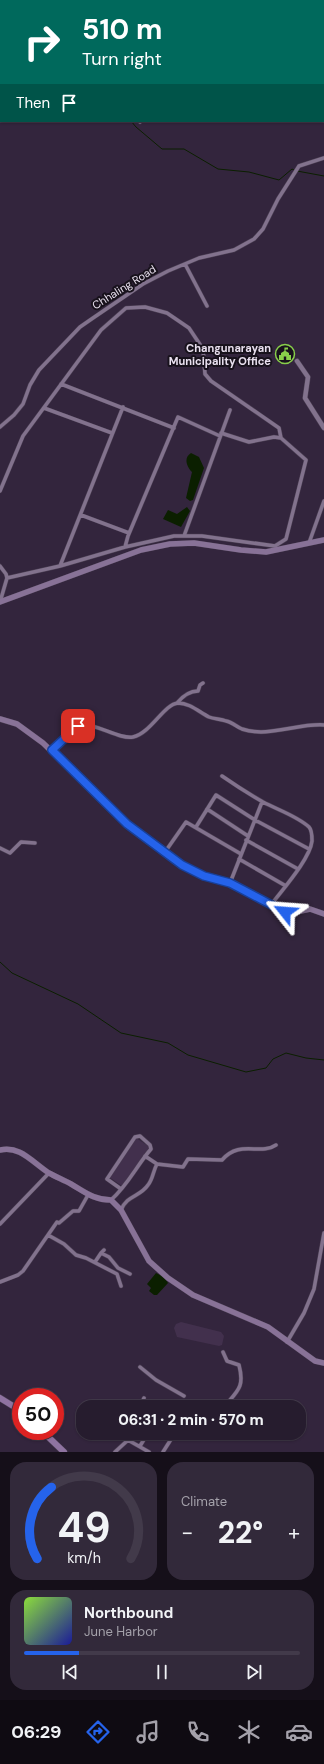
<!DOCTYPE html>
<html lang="en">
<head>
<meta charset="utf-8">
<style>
  body { margin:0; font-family:"DM Sans",sans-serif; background:#32293a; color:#f1f3f6; height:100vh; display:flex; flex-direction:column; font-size:15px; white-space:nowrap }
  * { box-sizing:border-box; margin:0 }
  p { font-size:13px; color:#a4a1aa }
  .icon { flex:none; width:22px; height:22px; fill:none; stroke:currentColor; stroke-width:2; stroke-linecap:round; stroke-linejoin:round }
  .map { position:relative; height:1452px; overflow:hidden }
  .side { display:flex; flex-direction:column; gap:10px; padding:10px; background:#150f19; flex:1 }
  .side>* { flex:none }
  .banner { position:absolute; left:0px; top:0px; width:324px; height:122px; box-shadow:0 1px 3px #0004,0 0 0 1px #423a4a; background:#00695c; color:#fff; overflow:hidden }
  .speed { position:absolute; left:12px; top:1388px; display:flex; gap:8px; font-size:20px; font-weight:700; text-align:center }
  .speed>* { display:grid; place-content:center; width:52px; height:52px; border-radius:50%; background:#261c2e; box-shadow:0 1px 3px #0004,0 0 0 1px #423a4a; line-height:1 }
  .speed .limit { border:6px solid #d22; background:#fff; color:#111 }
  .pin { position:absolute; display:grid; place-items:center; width:34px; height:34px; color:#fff; margin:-17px; border-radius:8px; box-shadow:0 2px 6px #0006 }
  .me { position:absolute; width:44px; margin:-22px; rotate:298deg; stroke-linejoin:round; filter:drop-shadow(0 0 3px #0008) }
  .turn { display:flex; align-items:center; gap:14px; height:84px; padding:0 16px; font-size:18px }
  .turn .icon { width:52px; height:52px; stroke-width:2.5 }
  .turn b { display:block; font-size:28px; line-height:34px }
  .then { display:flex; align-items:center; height:38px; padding:0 16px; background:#0003; gap:8px; font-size:15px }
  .big { font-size:30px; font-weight:800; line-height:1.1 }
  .side .tile { flex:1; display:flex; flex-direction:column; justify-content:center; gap:6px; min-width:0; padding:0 14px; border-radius:16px; background:#32293a }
  .side .dial { align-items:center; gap:0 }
  .dial svg { height:104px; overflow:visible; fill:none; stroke:#423a4a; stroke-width:7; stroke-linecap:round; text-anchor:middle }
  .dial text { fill:#f1f3f6; stroke:none }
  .song { display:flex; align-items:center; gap:12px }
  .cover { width:48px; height:48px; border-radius:6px; background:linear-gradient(135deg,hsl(90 70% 55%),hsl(240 70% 35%)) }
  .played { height:4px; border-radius:2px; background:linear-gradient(90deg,#2563eb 20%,#423a4a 20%) }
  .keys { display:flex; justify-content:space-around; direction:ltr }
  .heat { display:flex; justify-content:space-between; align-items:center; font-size:22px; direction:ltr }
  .side .tiles { flex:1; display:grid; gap:10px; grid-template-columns:1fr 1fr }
  .tile:last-child { grid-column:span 2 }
  .trip { position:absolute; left:76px; top:1400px; width:230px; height:40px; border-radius:16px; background:#261c2e; box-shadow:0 1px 3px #0004,0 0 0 1px #423a4a; font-weight:800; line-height:40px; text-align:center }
  .dock { display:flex; height:64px; justify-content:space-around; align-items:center; background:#0f0b12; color:#a4a1aa }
  .dock .icon { width:28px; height:28px }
  .dock .selected { color:#2563eb }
  .dock b { font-size:18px; color:#f1f3f6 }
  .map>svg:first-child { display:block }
  .built { fill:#42304d }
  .water { fill:#0b1f00 }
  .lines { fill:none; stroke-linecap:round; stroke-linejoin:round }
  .stream { stroke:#0b1f00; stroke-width:1 }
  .minor-casing { stroke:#4c4054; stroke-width:4.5 }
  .tertiary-casing { stroke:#4c4054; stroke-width:5.5 }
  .secondary-casing { stroke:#4c4054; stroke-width:6 }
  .primary-casing { stroke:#4c4054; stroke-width:7 }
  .minor { stroke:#82728d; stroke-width:3.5 }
  .tertiary { stroke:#82728d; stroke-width:4.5 }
  .secondary { stroke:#887297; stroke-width:5.5 }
  .primary { stroke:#8f73a1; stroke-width:6 }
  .route-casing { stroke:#184099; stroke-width:10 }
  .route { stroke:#2563eb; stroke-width:7 }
  .labels { text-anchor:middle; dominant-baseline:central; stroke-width:4; stroke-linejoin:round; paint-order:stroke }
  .street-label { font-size:11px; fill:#e9e0ef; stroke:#18121c }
  .poi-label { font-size:11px; font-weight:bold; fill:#e9e0ef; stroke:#18121c; text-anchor:end }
</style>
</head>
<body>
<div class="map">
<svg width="324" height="1452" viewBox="0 0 324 1452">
  <rect width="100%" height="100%" fill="#33253d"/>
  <path class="built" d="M 136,1138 L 150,1147 L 122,1186 L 109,1177 Z
    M 181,1322 L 221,1332 L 224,1336 L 222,1345 L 219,1346 L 177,1337 L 174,1328 L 176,1324 Z"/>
  <path class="water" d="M 191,453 L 199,457 L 204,468 L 193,500 L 190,501 L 186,498 L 192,472 C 187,467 183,458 191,453 Z
    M 187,507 L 190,511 L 181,527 L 163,519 L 168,510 L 177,514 Z
    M 156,1273 L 164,1277 L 168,1283 L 157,1295 L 154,1295 L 149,1291 L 151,1288 L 147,1284 Z"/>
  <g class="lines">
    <path class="stream" d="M 0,82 L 1,83
      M 131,121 L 136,127 L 162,149 L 184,149 L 218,169 L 249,172 L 279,180 L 292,169 L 294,170
      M 297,171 L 324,176
      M 0,962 L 12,973 L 78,1004 L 121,1033 L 168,1043 L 188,1055 L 246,1072 L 266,1068 L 273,1059 L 286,1053 L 306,1058 L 324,1060"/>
    <g class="minor-casing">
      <path id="minor" d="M 0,9 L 1,9
        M 323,39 L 324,37
        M 323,89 L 324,90
        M 140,122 L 141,121
        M 185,264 L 207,306
        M 61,384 L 174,428
        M 44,408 L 112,433
        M 0,427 L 14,415 L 23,404 L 30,385 L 39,370 L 80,327 L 93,318 L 143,284 L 168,271 L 199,258 L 234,250 L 254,239 L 263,229 L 278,199 L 299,166 L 324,158
        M 0,491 L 23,436 L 101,330 L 126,308 L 145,307 L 167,313 L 189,328 L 203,349 L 205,374 L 211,381 L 279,428 L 281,438
        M 81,515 L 129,533
        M 184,536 L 230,410
        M 309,543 L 324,501
        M 125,547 L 128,536 L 178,417 L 220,436
        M 0,566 L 6,574 L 7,578 L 0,602
        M 60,566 L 123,407
        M 7,578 L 60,566 L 125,547 L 174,536 L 202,536 L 275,546 L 286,539 L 306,460 L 281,438 L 274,437 L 249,442 L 221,433
        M 177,703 C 182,697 190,691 198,691 L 200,685 L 203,683
        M 52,750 L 70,731 L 80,724 C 98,724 120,740 133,737 C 151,733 164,704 178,703 C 190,703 199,712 209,717 C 214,719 221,719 226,721 C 232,722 237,727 242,729 C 268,738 298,723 324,725
        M 222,776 C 235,785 249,794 263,802 C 278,810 297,816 309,827 C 312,830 312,837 312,841 C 310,859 282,890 271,905
        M 207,809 L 248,836
        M 196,827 L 216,795 L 255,820 L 309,849
        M 246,840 L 298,869
        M 0,848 L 10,853 L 21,842 L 35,843
        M 165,852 L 186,822 L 241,854
        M 239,859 L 286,886
        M 230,883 L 262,802
        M 145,1156 L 157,1164
        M 111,1200 C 128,1185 137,1165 151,1149 L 150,1145 L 140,1136 L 135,1137 L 107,1179 L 121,1189
        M 121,1210 C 127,1195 140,1197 148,1185 C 153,1179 153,1171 157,1164 L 183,1167 L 188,1159 L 222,1160 C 240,1139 260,1156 276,1145
        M 0,1224 L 49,1173
        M 48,1235 L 64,1244 L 76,1255 L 86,1258 L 117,1274 L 121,1286
        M 104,1250 L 101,1253 L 109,1257 L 118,1268 L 130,1274
        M 95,1262 L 101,1253
        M 0,1282 L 18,1275 L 23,1271 L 57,1222 L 59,1223 L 73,1211 L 79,1211 L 88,1195
        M 287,1342 L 304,1313 L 314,1289 L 324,1233
        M 223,1352 L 227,1361 L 239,1365 C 245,1388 237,1391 224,1407
        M 140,1367 L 156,1380 L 184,1396
        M 140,1407 L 144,1398
        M 188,1407 L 190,1403 L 196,1407
        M 128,1440 L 128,1433
        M 140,1446 L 148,1433
        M 115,1452 L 128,1440 L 149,1452
        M 163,1452 L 175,1433"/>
    </g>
    <g class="tertiary-casing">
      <path id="tertiary" d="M 297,361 L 308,377 L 305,398 L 324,428"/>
    </g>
    <g class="secondary-casing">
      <path id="secondary" d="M 0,602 L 141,550 L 170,544 L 194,543 L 241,550 L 266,552 L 324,540
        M 0,719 L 17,724 L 43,743 L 127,824 L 192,871 L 230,883 L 287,914 L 310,909 L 324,914
        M 0,1150 C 20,1145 33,1163 49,1173 C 56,1177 64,1180 71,1184 C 85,1192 94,1200 111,1200 L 121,1210 L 149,1261 L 168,1278 L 193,1295 L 268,1327 L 315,1361 L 324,1363"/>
    </g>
    <g class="primary-casing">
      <path id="primary" d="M 0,1398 L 21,1411
        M 42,1431 L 64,1452"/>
    </g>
    <use href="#minor" class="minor"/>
    <use href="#tertiary" class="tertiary"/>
    <use href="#secondary" class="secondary"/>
    <use href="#primary" class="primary"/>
  </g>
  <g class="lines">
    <g class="route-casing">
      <path id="route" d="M 78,726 L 52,750 L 127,824 L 182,865 L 204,876 L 230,883 L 285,912"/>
    </g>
    <use href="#route" class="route"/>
  </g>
  <defs>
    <g id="civic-ring" transform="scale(1)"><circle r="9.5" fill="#18121c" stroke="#88cf4a" stroke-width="1.5"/><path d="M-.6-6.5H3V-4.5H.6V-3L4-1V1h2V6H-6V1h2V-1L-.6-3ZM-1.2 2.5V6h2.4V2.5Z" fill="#88cf4a"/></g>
  </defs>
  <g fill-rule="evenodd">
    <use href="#civic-ring" x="285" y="354"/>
  </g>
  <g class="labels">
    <g class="street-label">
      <text transform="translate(124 287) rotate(-32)">Chhaling Road</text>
    </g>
    <g class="poi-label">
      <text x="271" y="348">Changunarayan<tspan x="271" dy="13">Municipality Office</tspan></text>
    </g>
  </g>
</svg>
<div class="speed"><div class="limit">50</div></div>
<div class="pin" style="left:78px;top:726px;background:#d93025"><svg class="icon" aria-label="arrive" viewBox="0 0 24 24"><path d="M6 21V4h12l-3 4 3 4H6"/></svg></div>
<svg class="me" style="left:285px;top:912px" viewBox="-20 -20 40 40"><path d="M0-17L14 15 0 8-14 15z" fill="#2563eb" stroke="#fff" stroke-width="4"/></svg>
<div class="trip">06:31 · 2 min · 570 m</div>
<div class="banner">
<div class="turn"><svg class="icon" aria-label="right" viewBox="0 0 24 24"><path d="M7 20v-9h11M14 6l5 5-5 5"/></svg><div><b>510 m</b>Turn right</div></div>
<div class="then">Then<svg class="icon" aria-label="arrive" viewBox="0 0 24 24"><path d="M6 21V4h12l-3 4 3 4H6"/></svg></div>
</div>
</div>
<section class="side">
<div class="tiles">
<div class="tile dial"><svg viewBox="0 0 100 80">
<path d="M14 69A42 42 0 1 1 86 69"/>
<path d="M14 69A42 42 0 0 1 25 14" stroke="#2563eb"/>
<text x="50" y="56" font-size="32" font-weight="700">49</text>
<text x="50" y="72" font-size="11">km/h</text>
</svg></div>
<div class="tile"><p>Climate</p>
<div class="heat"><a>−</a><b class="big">22°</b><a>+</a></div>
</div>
<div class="tile">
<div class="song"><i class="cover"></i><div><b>Northbound</b><p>June Harbor</p></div></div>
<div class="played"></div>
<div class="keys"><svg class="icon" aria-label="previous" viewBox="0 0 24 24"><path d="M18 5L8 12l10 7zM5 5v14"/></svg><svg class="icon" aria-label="pause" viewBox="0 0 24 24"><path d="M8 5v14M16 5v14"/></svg><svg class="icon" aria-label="next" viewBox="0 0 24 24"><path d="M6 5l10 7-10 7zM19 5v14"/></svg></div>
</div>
</div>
</section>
<nav class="dock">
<b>06:29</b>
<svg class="icon selected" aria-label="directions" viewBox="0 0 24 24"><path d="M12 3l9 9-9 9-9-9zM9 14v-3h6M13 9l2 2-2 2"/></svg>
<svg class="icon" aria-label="music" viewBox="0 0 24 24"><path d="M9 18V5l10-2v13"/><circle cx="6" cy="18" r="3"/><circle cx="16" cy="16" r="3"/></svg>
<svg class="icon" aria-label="phone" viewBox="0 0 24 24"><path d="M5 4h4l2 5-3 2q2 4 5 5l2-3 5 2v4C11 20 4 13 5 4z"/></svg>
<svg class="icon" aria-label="climate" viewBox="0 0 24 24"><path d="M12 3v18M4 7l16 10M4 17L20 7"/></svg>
<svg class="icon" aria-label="car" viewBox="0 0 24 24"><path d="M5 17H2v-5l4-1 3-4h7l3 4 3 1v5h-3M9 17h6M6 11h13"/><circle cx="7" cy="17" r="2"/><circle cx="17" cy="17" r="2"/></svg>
</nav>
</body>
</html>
